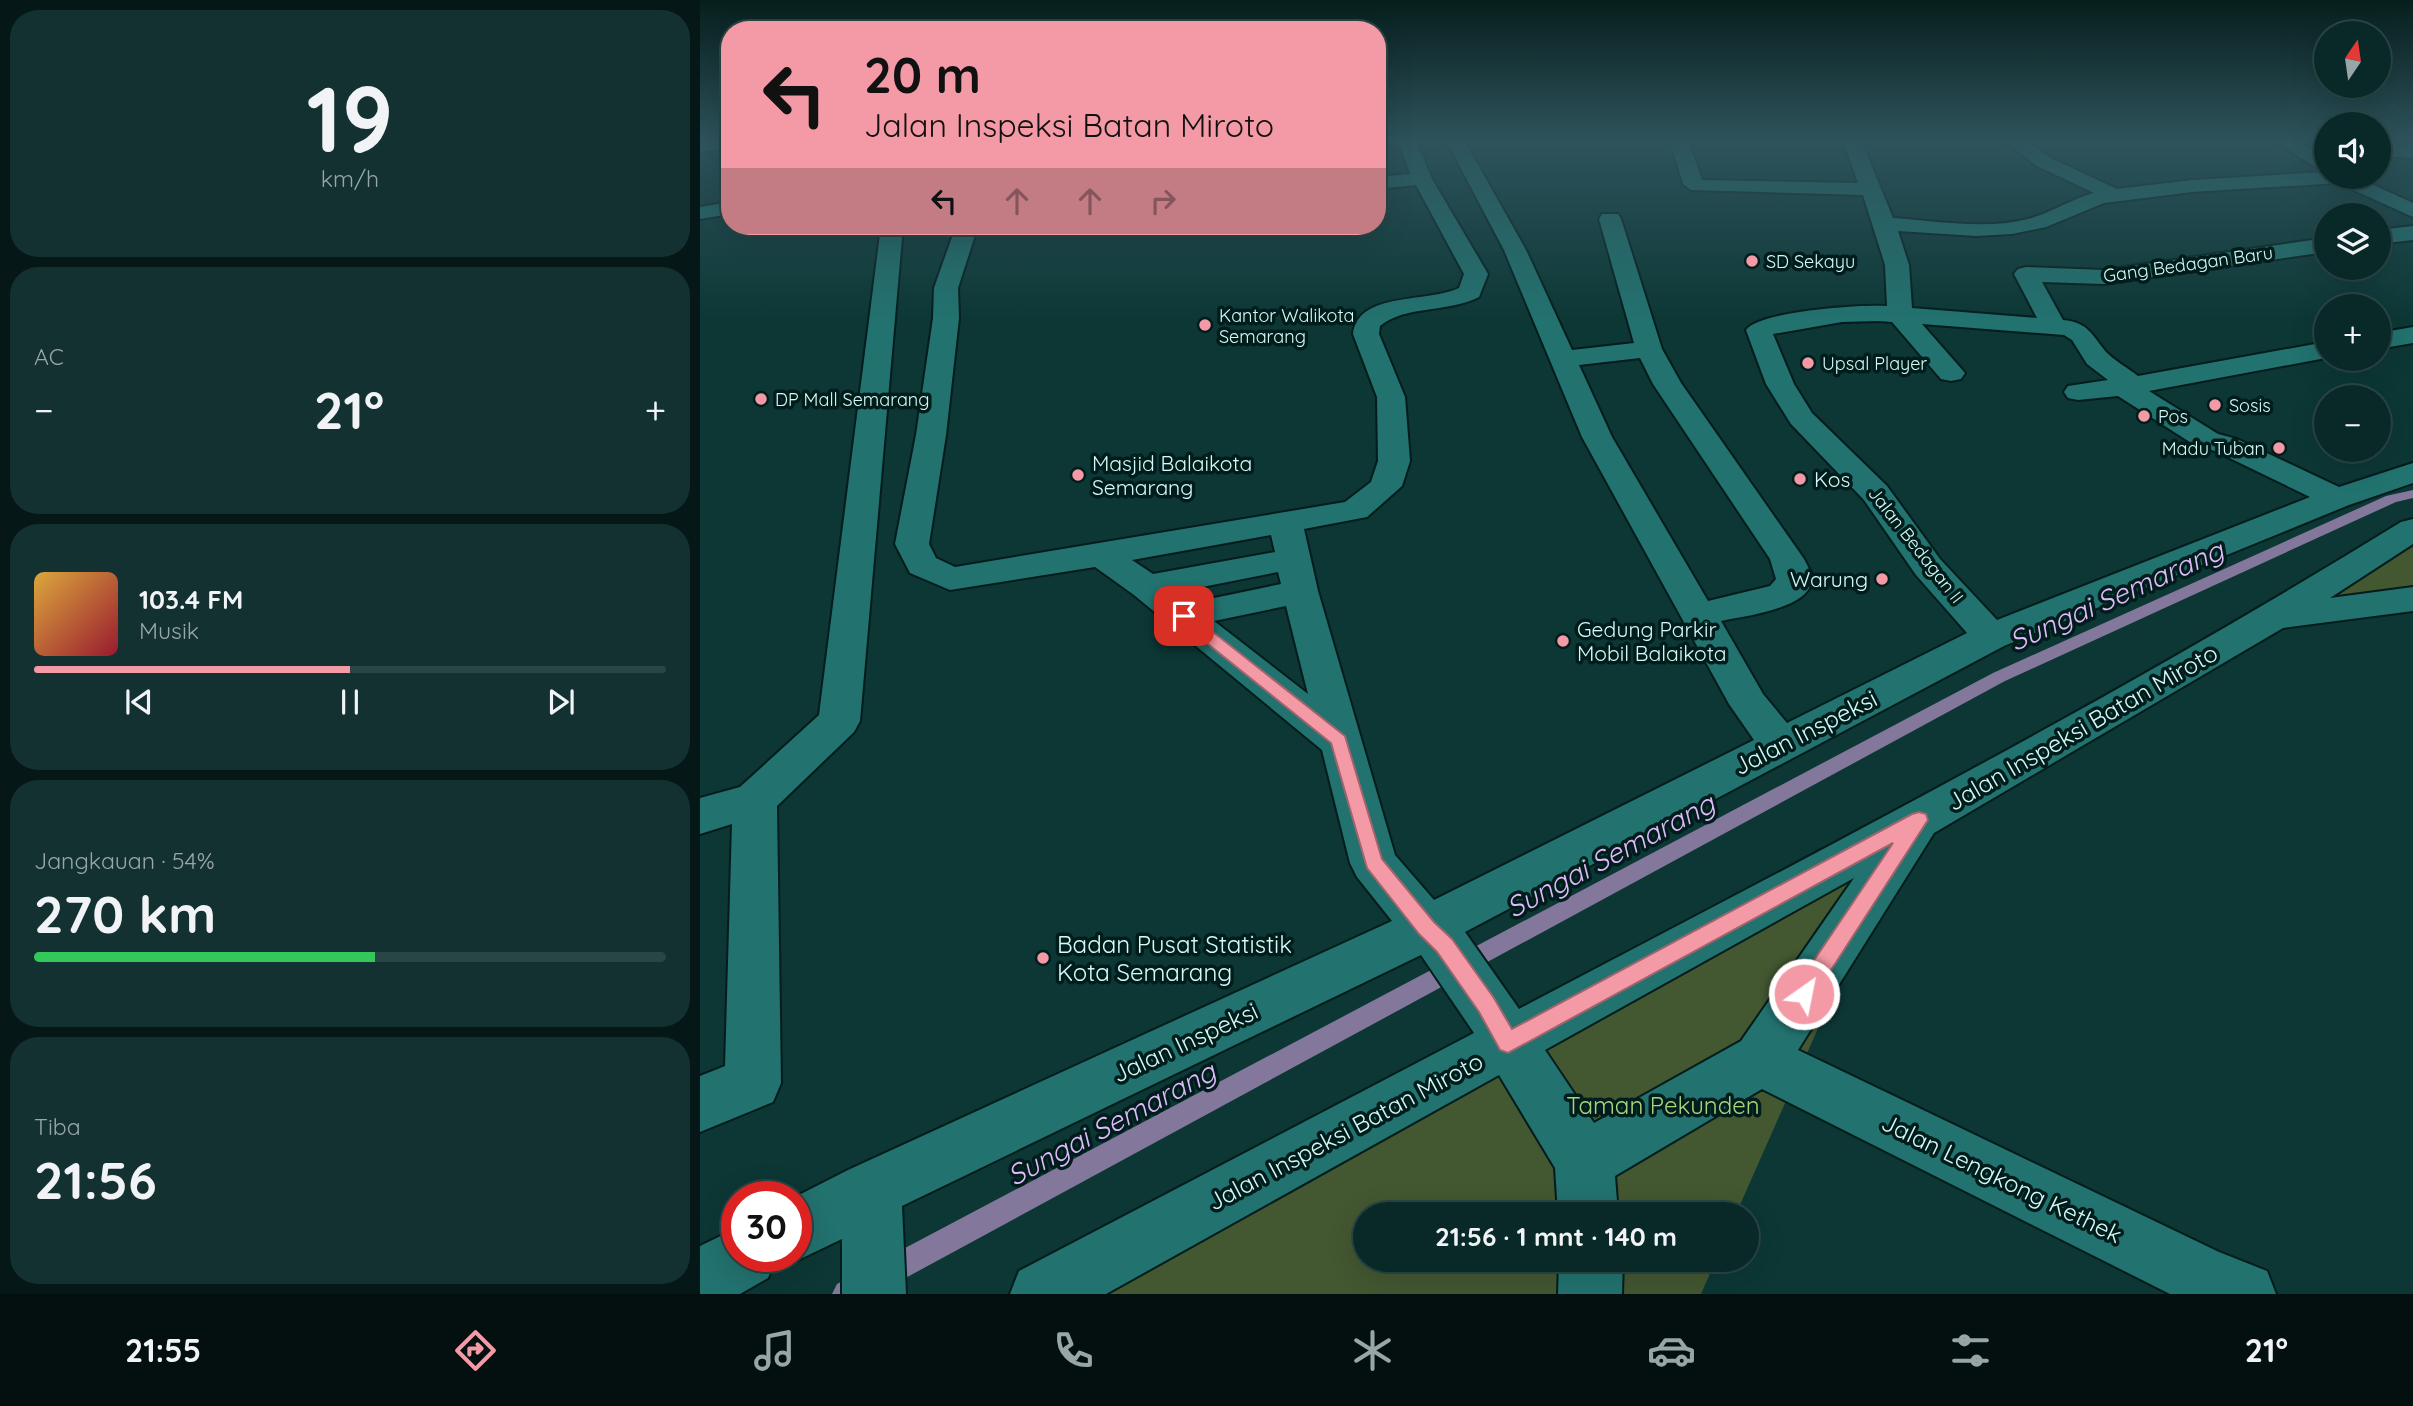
<!DOCTYPE html>
<html lang="id">
<head>
<meta charset="utf-8">
<style>
  body { margin:0; font-family:Quicksand,sans-serif; background:#123130; color:#f1f3f6; height:100vh; display:flex; flex-direction:column; font-size:26px; white-space:nowrap }
  * { box-sizing:border-box; margin:0 }
  p { font-size:23px; color:#99a6a8 }
  .icon { flex:none; width:38px; height:38px; fill:none; stroke:currentColor; stroke-width:2; stroke-linecap:round; stroke-linejoin:round }
  .map { position:relative; flex:1; overflow:hidden }
  .drawer { display:flex; flex-direction:column; gap:10px; padding:10px; background:#051716; width:700px }
  .drawer>* { flex:none }
  .guide { position:absolute; left:21px; top:21px; width:665px; height:214px; border-radius:28px; box-shadow:0 7px 28px #0002,0 0 0 2px #294545; background:#f49aa6; color:#111; overflow:hidden }
  .needle { width:46px; rotate:13deg }
  .buttons { position:absolute; left:1614px; top:21px; display:grid; gap:14px }
  .buttons a { display:grid; place-items:center; width:77px; height:77px; border-radius:50%; background:#092928; box-shadow:0 7px 28px #0002,0 0 0 2px #294545; font-size:35px }
  .speed { position:absolute; left:21px; top:1181px; display:flex; gap:14px; font-size:35px; font-weight:700; text-align:center }
  .speed>* { display:grid; place-content:center; width:91px; height:91px; border-radius:50%; background:#092928; box-shadow:0 7px 28px #0002,0 0 0 2px #294545; line-height:1 }
  .speed .limit { border:10px solid #d22; background:#fff; color:#111 }
  .pin { position:absolute; display:grid; place-items:center; width:60px; height:60px; color:#fff; margin:-30px; border-radius:14px; box-shadow:0 4px 10px #0006 }
  .me { position:absolute; width:77px; margin:-38px; rotate:33deg; stroke-linejoin:round; filter:drop-shadow(0 0 5px #0008) }
  .turn { display:flex; align-items:center; gap:24px; height:147px; padding:0 28px; font-size:32px }
  .turn .icon { width:91px; height:91px; stroke-width:2.5 }
  .turn b { display:block; font-size:49px; line-height:60px }
  .lanes { display:flex; align-items:center; height:66px; padding:0 28px; background:#0003; justify-content:center; gap:35px; direction:ltr }
  .lanes .off { opacity:.35 }
  .big { font-size:52px; font-weight:800; line-height:1.1 }
  .drawer .card { flex:1; display:flex; flex-direction:column; justify-content:center; gap:10px; min-width:0; padding:0 24px; border-radius:28px; background:#123130 }
  .drawer .dial { align-items:center; gap:0 }
  .dial b { font-size:91px; line-height:1 }
  .song { display:flex; align-items:center; gap:21px }
  .cover { width:84px; height:84px; border-radius:10px; background:linear-gradient(135deg,hsl(40 70% 55%),hsl(350 70% 35%)) }
  .played { height:7px; border-radius:4px; background:linear-gradient(90deg,#f49aa6 50%,#294545 50%) }
  .keys { display:flex; justify-content:space-around; direction:ltr }
  .heat { display:flex; justify-content:space-between; align-items:center; font-size:38px; direction:ltr }
  .charge { height:10px; border-radius:5px; background:linear-gradient(90deg,#34c759 54%,#294545 0) }
  .trip { position:absolute; left:653px; top:1202px; width:406px; height:70px; border-radius:35px; background:#092928; box-shadow:0 7px 28px #0002,0 0 0 2px #294545; font-weight:800; line-height:70px; text-align:center }
  .dock { display:flex; height:112px; justify-content:space-around; align-items:center; background:#041010; color:#99a6a8 }
  .dock .icon { width:49px; height:49px }
  .dock .on { color:#f49aa6 }
  .dock b { font-size:32px; color:#f1f3f6 }
  main { display:flex; flex:1; min-height:0 }
  .map>svg:first-child { display:block }
  .green { fill:#435731 }
  .lines { fill:none; stroke-linecap:round; stroke-linejoin:round }
  .stream { fill:#83789c; fill-rule:evenodd }
  .minor-casing { stroke:#041c1b; stroke-width:4 }
  .minor { fill:#22726f; fill-rule:evenodd }
  .route { fill:#f49aa6; stroke:#9f646c; stroke-width:2 }
  .poi-dot { fill:#f49aa6; stroke:#001d1c; stroke-width:2.5 }
  .labels { text-anchor:middle; dominant-baseline:central; stroke-width:7; stroke-linejoin:round; paint-order:stroke }
  .far-poi-label { font-size:18px; fill:#d4f9f6; stroke:#001d1c; text-anchor:start }
  .far-street-label { font-size:18px; fill:#d4f9f6; stroke:#001d1c }
  .poi-label { font-size:21px; fill:#d4f9f6; stroke:#001d1c; text-anchor:start }
  .near-street-label { font-size:24px; fill:#d4f9f6; stroke:#001d1c }
  .near-poi-label { font-size:24px; fill:#d4f9f6; stroke:#001d1c; text-anchor:start }
  .near-park-label { font-size:24px; fill:#a7d37e; stroke:#001d1c }
  .near-water-label { font-size:28px; font-style:italic; fill:#e1bafb; stroke:#001d1c }
</style>
</head>
<body>
<main>
<section class="drawer">
<div class="card dial"><b>19</b><p>km/h</p></div>
<div class="card"><p>AC</p>
<div class="heat"><a>−</a><b class="big">21°</b><a>+</a></div>
</div>
<div class="card">
<div class="song"><i class="cover"></i><div><b>103.4 FM</b><p>Musik</p></div></div>
<div class="played"></div>
<div class="keys"><svg class="icon" aria-label="previous" viewBox="0 0 24 24"><path d="M18 5L8 12l10 7zM5 5v14"/></svg><svg class="icon" aria-label="pause" viewBox="0 0 24 24"><path d="M8 5v14M16 5v14"/></svg><svg class="icon" aria-label="next" viewBox="0 0 24 24"><path d="M6 5l10 7-10 7zM19 5v14"/></svg></div>
</div>
<div class="card"><p>Jangkauan · 54%</p><b class="big">270 km</b><div class="charge"></div></div>
<div class="card"><p>Tiba</p><b class="big">21:56</b></div>
</section>
<div class="map">
<svg width="1713" height="1294" viewBox="0 0 1713 1294">
  <rect width="100%" height="100%" fill="#0c3735"/>
  <path class="green" d="M 1713,532 L 1713,593 L 1585,609 Z
    M 1174,859 L 1142,974 L 1036,1214 L 665,1214 L 665,1260 L 1016,1260 L 1001,1294 L 373,1294 Z"/>
  <g class="lines">
    <path class="stream" d="M 1713,490 L 1713,498 L 1696,502 L 1305,681 L 176,1294 L 132,1294 L 137,1284 L 1293,673 L 1686,496 Z"/>
    <g class="minor-casing">
      <path id="minor" d="M 0,140 L 30,140 L 30,148 L 0,152 Z
        M 698,140 L 716,140 L 732,179 L 788,274 L 779,297 C 748,313 705,305 680,326 L 679,334 L 705,397 L 710,461 L 702,486 L 667,517 L 604,529 L 618,591 L 695,855 L 734,900 L 1054,740 L 1029,704 L 882,437 L 804,250 L 746,140 L 764,140 L 826,250 L 872,350 L 934,343 L 899,219 L 902,214 L 918,214 L 921,219 L 962,349 L 981,383 L 1104,559 C 1107,565 1112,573 1112,580 C 1109,609 1044,616 1021,621 L 1063,694 L 1087,723 L 1267,633 L 1216,575 L 1164,500 L 1091,424 L 1066,384 L 1046,330 C 1059,311 1163,304 1187,306 L 1185,265 L 1163,195 L 991,190 L 983,184 L 970,140 L 988,140 L 1002,180 L 1158,183 L 1143,140 L 1161,140 L 1193,218 C 1237,221 1285,230 1328,219 C 1351,213 1371,199 1394,193 L 1337,166 L 1304,140 L 1325,140 L 1351,158 L 1417,189 L 1492,180 L 1623,172 L 1573,140 L 1594,140 L 1626,159 L 1626,177 L 1656,177 L 1713,203 L 1713,217 L 1638,183 L 1492,192 L 1404,203 L 1346,227 L 1312,234 L 1276,236 L 1198,231 L 1209,265 L 1212,308 L 1337,318 L 1314,274 L 1318,269 L 1326,267 L 1404,270 L 1626,238 L 1626,252 L 1404,284 L 1342,282 L 1363,320 C 1388,322 1392,335 1406,352 C 1415,361 1428,368 1438,376 L 1626,342 L 1626,358 L 1449,391 L 1518,434 L 1537,439 L 1639,487 L 1713,463 L 1713,483 L 1649,505 L 1304,646 L 765,932 L 819,1009 C 1116,853 1415,699 1701,522 L 1713,519 L 1713,544 L 1630,598 L 1713,587 L 1713,611 L 1583,628 L 1234,833 L 1098,1050 L 1519,1252 L 1567,1271 L 1576,1294 L 1470,1294 L 1062,1089 L 915,1176 L 918,1214 L 858,1214 L 855,1168 L 799,1075 L 406,1294 L 310,1294 L 319,1271 L 774,1033 L 721,955 L 202,1206 L 206,1294 L 142,1294 L 142,1239 L 96,1261 L 85,1256 L 96,1256 L 95,1197 L 148,1170 L 692,921 L 657,877 L 650,863 L 622,750 L 434,595 L 395,567 L 250,590 L 210,573 L 195,544 L 216,435 L 233,318 L 234,288 L 256,226 L 278,226 L 258,288 L 259,318 L 246,435 L 229,544 L 236,558 L 255,567 L 645,502 L 671,482 L 678,461 L 677,397 L 653,334 C 658,291 729,303 759,288 L 764,274 L 716,185 L 677,189 L 677,177 L 710,174 ZM 1178,321 L 1192,322 L 1241,379 L 1251,381 L 1261,379 L 1265,373 L 1222,324 L 1364,335 L 1372,340 L 1387,364 L 1408,380 L 1368,386 L 1364,392 L 1368,398 L 1378,400 L 1418,396 L 1496,446 L 1515,451 L 1610,497 L 1297,620 L 1240,559 L 1187,486 L 1112,413 L 1094,384 L 1073,334 L 1142,322 ZM 940,358 L 953,384 L 1070,559 L 1076,579 L 1070,586 L 1008,601 L 912,437 L 879,365 ZM 571,535 L 575,552 L 453,574 L 432,560 ZM 578,572 L 581,584 L 490,603 L 477,592 ZM 586,606 L 608,694 L 514,621 ZM 1154,878 L 1041,1041 L 894,1123 L 845,1050 Z
        M 1678,144 L 1713,146 L 1713,158 L 1678,156 Z
        M 30,202 L 30,214 L 0,219 L 0,207 Z
        M 181,226 L 203,226 L 160,721 L 154,732 L 77,806 L 81,1083 L 73,1102 L 0,1132 L 0,1076 L 25,1066 L 32,824 L 0,834 L 0,798 L 40,787 L 119,715 Z
        M 1713,226 L 1713,240 L 1678,244 L 1678,230 Z
        M 1713,327 L 1713,343 L 1678,349 L 1678,333 Z
        M 37,1228 L 37,1256 L 77,1256 L 68,1278 L 40,1294 L 0,1294 L 0,1246 Z
        M 859,1260 L 923,1260 L 922,1294 L 858,1294 Z"/>
    </g>
    <use href="#minor" class="minor"/>
  </g>
  <linearGradient id="sky" x2="0" y2="1"><stop stop-color="#071e1d"/><stop offset="0.44" stop-color="#2e535c"/><stop offset="1" stop-color="#2e535c" stop-opacity="0"/></linearGradient>
  <rect width="1713" height="321" fill="url(#sky)"/>
  <path class="route" d="M 484,611 L 489,613 L 645,736 L 682,859 L 734,922 L 752,939 L 794,998 L 812,1029 L 1212,814 L 1219,812 L 1226,814 L 1228,820 L 1111,1001 L 1104,1004 L 1096,1001 L 1093,994 L 1096,987 L 1193,843 L 808,1053 L 800,1050 L 779,1012 L 737,952 L 719,934 L 667,868 L 631,743 L 478,620 L 476,616 L 478,613 Z"/>
  <g class="poi-dot">
    <circle cx="1052" cy="261" r="7"/>
    <circle cx="505" cy="325" r="7"/>
    <circle cx="1108" cy="363" r="7"/>
    <circle cx="61" cy="399" r="7"/>
    <circle cx="1515" cy="405" r="7"/>
    <circle cx="1444" cy="416" r="7"/>
    <circle cx="1579" cy="448" r="7"/>
    <circle cx="378" cy="475" r="7"/>
    <circle cx="1100" cy="479" r="7"/>
    <circle cx="1182" cy="579" r="7"/>
    <circle cx="863" cy="641" r="7"/>
    <circle cx="343" cy="958" r="7"/>
  </g>
  <g class="labels">
    <g class="far-poi-label">
      <text x="1066" y="261">SD Sekayu</text>
      <text x="519" y="315">Kantor Walikota<tspan x="519" dy="21">Semarang</tspan></text>
      <text x="1122" y="363">Upsal Player</text>
      <text x="75" y="399">DP Mall Semarang</text>
      <text x="1529" y="405">Sosis</text>
      <text x="1458" y="416">Pos</text>
      <text x="1565" y="448" text-anchor="end">Madu Tuban</text>
    </g>
    <g class="far-street-label">
      <text transform="translate(1488 264) rotate(-8)">Gang Bedagan Baru</text>
      <text transform="translate(1216 545) rotate(52)">Jalan Bedagan II</text>
    </g>
    <g class="poi-label">
      <text x="392" y="463">Masjid Balaikota<tspan x="392" dy="24">Semarang</tspan></text>
      <text x="1114" y="479">Kos</text>
      <text x="1168" y="579" text-anchor="end">Warung</text>
      <text x="877" y="629">Gedung Parkir<tspan x="877" dy="24">Mobil Balaikota</tspan></text>
    </g>
    <g class="near-street-label">
      <text transform="translate(1382 727) rotate(-30)">Jalan Inspeksi Batan Miroto</text>
      <text transform="translate(1105 732) rotate(-27)">Jalan Inspeksi</text>
      <text transform="translate(485 1042) rotate(-25)">Jalan Inspeksi</text>
      <text transform="translate(645 1131) rotate(-28)">Jalan Inspeksi Batan Miroto</text>
      <text transform="translate(1302 1178) rotate(26)">Jalan Lengkong Kethek</text>
    </g>
    <g class="near-poi-label">
      <text x="357" y="944">Badan Pusat Statistik<tspan x="357" dy="28">Kota Semarang</tspan></text>
    </g>
    <g class="near-park-label">
      <text x="963" y="1105">Taman Pekunden</text>
    </g>
    <g class="near-water-label">
      <text transform="translate(1416 595) rotate(-24)">Sungai Semarang</text>
      <text transform="translate(910 855) rotate(-28)">Sungai Semarang</text>
      <text transform="translate(411 1123) rotate(-28)">Sungai Semarang</text>
    </g>
  </g>
</svg>
<div class="buttons">
<a><svg class="needle" viewBox="-14 -14 28 28"><path d="M0-13l5 13h-10z" fill="#e53935"/><path d="M0 13l5-13h-10z" fill="#99a6a8"/></svg></a>
<a><svg class="icon" aria-label="sound" viewBox="0 0 24 24"><path d="M4 9h4l5-4v14l-5-4H4zM17 9q2 3 0 6"/></svg></a>
<a><svg class="icon" aria-label="layers" viewBox="0 0 24 24"><path d="M12 4l9 5-9 5-9-5zM3 14l9 5 9-5"/></svg></a>
<a>+</a>
<a>−</a>
</div>
<div class="speed"><div class="limit">30</div></div>
<div class="pin" style="left:484px;top:616px;background:#d93025"><svg class="icon" aria-label="arrive" viewBox="0 0 24 24"><path d="M6 21V4h12l-3 4 3 4H6"/></svg></div>
<svg class="me" style="left:1104px;top:994px" viewBox="-20 -20 40 40"><circle r="17" fill="#f49aa6" stroke="#fff" stroke-width="3"/><path d="M0-11L8 9 0 5-8 9z" fill="#fff"/></svg>
<div class="trip">21:56 · 1 mnt · 140 m</div>
<div class="guide">
<div class="turn"><svg class="icon" aria-label="left" viewBox="0 0 24 24"><path d="M17 20v-9H6M10 6l-5 5 5 5"/></svg><div><b>20 m</b>Jalan Inspeksi Batan Miroto</div></div>
<div class="lanes"><svg class="icon" aria-label="left" viewBox="0 0 24 24"><path d="M17 20v-9H6M10 6l-5 5 5 5"/></svg><svg class="icon off" aria-label="ahead" viewBox="0 0 24 24"><path d="M12 20V5M6 11l6-6 6 6"/></svg><svg class="icon off" aria-label="ahead" viewBox="0 0 24 24"><path d="M12 20V5M6 11l6-6 6 6"/></svg><svg class="icon off" aria-label="right" viewBox="0 0 24 24"><path d="M7 20v-9h11M14 6l5 5-5 5"/></svg></div>
</div>
</div>
</main>
<nav class="dock">
<b>21:55</b>
<svg class="icon on" aria-label="directions" viewBox="0 0 24 24"><path d="M12 3l9 9-9 9-9-9zM9 14v-3h6M13 9l2 2-2 2"/></svg>
<svg class="icon" aria-label="music" viewBox="0 0 24 24"><path d="M9 18V5l10-2v13"/><circle cx="6" cy="18" r="3"/><circle cx="16" cy="16" r="3"/></svg>
<svg class="icon" aria-label="phone" viewBox="0 0 24 24"><path d="M5 4h4l2 5-3 2q2 4 5 5l2-3 5 2v4C11 20 4 13 5 4z"/></svg>
<svg class="icon" aria-label="climate" viewBox="0 0 24 24"><path d="M12 3v18M4 7l16 10M4 17L20 7"/></svg>
<svg class="icon" aria-label="car" viewBox="0 0 24 24"><path d="M5 17H2v-5l4-1 3-4h7l3 4 3 1v5h-3M9 17h6M6 11h13"/><circle cx="7" cy="17" r="2"/><circle cx="17" cy="17" r="2"/></svg>
<svg class="icon" aria-label="filters" viewBox="0 0 24 24"><path d="M4 7h16M4 17h16"/><circle cx="9" cy="7" r="2"/><circle cx="15" cy="17" r="2"/></svg>
<b>21°</b>
</nav>
</body>
</html>
